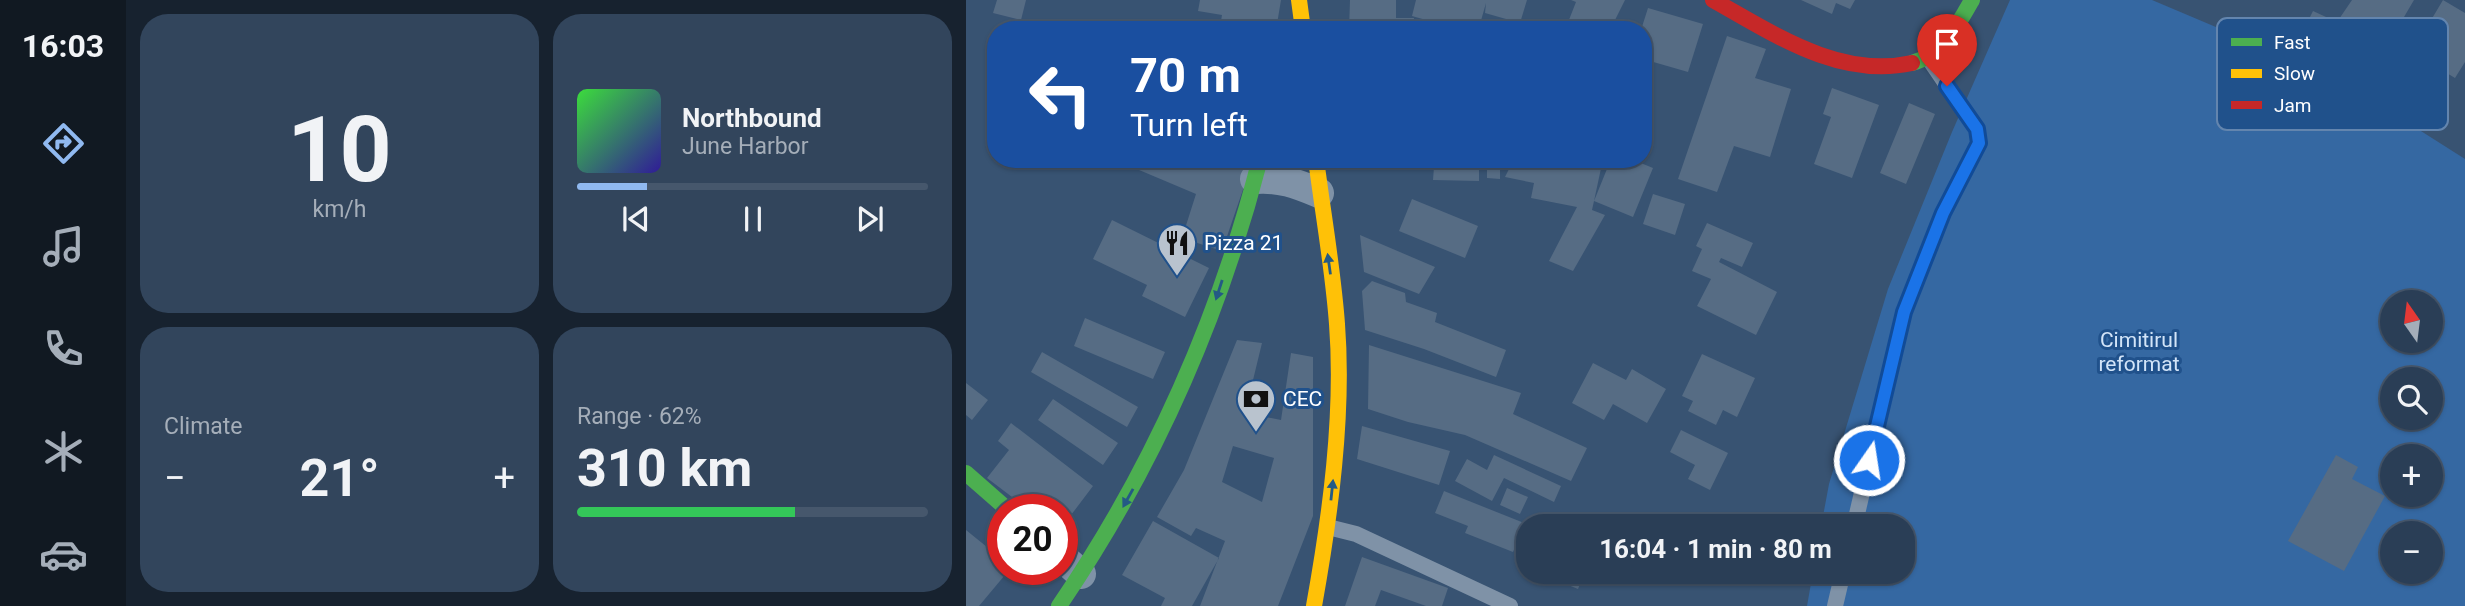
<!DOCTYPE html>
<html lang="en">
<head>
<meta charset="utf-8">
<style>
  body { margin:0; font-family:Roboto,sans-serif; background:#32455c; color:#f1f3f6; height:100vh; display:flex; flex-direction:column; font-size:26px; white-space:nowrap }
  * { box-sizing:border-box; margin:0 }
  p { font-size:23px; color:#a5aeb9 }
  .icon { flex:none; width:38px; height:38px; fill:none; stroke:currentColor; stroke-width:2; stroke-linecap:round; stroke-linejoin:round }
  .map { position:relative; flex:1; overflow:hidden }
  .drawer { display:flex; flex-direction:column; gap:14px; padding:14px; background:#17222f; width:840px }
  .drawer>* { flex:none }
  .top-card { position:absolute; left:21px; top:21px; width:665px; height:147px; border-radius:28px; box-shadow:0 2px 5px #0004,0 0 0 2px #46576c; background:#1a4fa0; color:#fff; overflow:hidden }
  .needle { width:46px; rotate:346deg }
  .controls { position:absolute; left:1414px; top:290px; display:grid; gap:14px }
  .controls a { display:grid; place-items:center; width:63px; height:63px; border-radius:50%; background:#2a3e56; box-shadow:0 2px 5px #0004,0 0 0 2px #46576c; font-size:35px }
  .speed { position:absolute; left:21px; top:494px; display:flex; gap:14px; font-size:35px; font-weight:700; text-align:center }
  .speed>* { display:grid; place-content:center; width:91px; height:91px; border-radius:50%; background:#2a3e56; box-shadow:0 2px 5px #0004,0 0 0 2px #46576c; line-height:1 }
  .speed .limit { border:10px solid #d22; background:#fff; color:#111 }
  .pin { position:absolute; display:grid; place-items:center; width:60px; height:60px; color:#fff; margin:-72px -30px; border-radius:50% 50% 50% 0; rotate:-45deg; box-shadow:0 0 7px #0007 }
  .pin .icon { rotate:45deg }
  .me { position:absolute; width:77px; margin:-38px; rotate:13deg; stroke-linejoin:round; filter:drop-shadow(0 0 5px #0008) }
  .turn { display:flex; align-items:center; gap:24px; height:147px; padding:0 28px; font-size:32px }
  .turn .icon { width:91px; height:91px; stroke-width:2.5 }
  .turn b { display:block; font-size:49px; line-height:60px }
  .big { font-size:52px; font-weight:700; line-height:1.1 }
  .drawer .card { flex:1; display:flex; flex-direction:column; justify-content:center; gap:10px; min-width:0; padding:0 24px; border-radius:28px; background:#32455c }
  .drawer .dial { align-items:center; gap:0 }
  .dial b { font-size:91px; line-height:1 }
  .song { display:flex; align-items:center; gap:21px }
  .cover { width:84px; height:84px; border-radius:10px; background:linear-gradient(135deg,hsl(120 70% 55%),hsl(250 70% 35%)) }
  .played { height:7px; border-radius:4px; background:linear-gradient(90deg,#90b9f0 20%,#46576c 20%) }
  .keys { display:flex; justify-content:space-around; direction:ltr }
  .heat { display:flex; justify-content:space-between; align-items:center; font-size:38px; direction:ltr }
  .charge { height:10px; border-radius:5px; background:linear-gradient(90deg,#34c759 62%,#46576c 0) }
  .drawer .tiles { flex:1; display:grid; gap:14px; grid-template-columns:repeat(2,1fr) }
  .trip { position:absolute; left:550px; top:514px; width:399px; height:70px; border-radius:28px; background:#2a3e56; box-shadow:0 2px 5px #0004,0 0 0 2px #46576c; font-weight:700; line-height:70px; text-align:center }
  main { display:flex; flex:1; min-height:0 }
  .dock { display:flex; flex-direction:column; width:126px; justify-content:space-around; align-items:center; background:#111922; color:#a5aeb9 }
  .dock .icon { width:49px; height:49px }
  .dock .selected { color:#90b9f0 }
  .dock b { font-size:32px; color:#f1f3f6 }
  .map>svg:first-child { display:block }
  .green { fill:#3568a2; fill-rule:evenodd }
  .building { fill:#566c84; fill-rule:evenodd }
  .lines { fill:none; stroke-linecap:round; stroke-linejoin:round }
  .lane { stroke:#7f92a7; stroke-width:16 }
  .street { stroke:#7f92a7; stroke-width:30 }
  .fast { stroke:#4caf50; stroke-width:16 }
  .slow { stroke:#ffc107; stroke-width:16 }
  .jam { stroke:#c62828; stroke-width:16 }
  .oneway { fill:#245a85 }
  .route-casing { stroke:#114b97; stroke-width:18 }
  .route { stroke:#1a73e8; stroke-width:12 }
  .labels { text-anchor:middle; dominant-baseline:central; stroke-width:6; stroke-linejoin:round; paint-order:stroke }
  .poi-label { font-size:21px; fill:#fff; stroke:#20518b; text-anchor:start }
  .park-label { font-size:21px; fill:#d2e4f8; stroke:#20518b }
  .key { fill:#20518b; stroke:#6385ae; stroke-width:2 }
  .key-label { font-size:19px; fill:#fff }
</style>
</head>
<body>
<main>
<nav class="dock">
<b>16:03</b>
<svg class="icon selected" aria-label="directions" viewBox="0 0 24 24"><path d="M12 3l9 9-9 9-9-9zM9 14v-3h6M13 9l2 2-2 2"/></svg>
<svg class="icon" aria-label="music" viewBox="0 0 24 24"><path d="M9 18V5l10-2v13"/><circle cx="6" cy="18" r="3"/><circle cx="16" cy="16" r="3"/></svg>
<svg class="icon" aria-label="phone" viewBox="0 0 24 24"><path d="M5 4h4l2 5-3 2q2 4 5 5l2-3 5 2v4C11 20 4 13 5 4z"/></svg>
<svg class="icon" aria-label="climate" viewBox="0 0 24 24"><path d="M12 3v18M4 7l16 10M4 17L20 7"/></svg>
<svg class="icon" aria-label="car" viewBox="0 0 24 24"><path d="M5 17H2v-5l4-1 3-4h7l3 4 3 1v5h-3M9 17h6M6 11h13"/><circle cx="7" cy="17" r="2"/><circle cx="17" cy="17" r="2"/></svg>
</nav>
<section class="drawer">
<div class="tiles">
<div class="card dial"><b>10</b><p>km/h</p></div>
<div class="card">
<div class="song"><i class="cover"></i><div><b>Northbound</b><p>June Harbor</p></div></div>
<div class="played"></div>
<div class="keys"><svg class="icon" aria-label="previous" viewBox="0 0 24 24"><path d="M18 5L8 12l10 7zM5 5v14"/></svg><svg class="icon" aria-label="pause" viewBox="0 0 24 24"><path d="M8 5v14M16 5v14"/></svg><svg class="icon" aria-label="next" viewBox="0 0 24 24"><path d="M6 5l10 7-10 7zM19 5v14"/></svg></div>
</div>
<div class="card"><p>Climate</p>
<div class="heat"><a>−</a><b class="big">21°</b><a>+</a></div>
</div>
<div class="card"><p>Range · 62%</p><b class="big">310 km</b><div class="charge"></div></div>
</div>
</section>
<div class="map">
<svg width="1499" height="606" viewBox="0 0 1499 606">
  <rect width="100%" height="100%" fill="#385372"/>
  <path class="green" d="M 1044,0 L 1186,0 L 1373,79 L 1499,159 L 1499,606 L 841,606 L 847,572 L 936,572 L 936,527 L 855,527 L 863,484 L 922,289 L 986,132 ZM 1426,303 L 1465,303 L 1465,341 L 1426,341 ZM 1426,380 L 1465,380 L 1465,418 L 1426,418 ZM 1426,457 L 1465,457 L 1465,495 L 1426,495 ZM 1426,534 L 1465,534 L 1465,572 L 1426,572 Z"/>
  <path class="building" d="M 31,0 L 60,0 L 55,20 L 27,13 Z
    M 234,0 L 315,0 L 310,30 L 270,30 L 254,27 L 256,15 L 232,11 Z
    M 384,0 L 430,0 L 430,18 L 448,18 L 447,30 L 383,30 Z
    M 450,0 L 561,0 L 554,23 L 519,13 L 520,3 L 514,24 L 506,22 L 504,30 L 489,26 L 488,30 L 457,30 L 460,20 L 446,16 Z
    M 605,0 L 659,0 L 644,30 L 631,30 L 622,25 L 619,30 L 599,30 L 610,2 Z
    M 835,0 L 889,0 L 884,9 L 870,3 L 866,14 Z
    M 1386,0 L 1448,0 L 1428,34 L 1409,24 L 1390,55 L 1363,39 L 1350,66 L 1335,59 L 1345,40 L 1335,35 L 1347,11 L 1371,22 Z
    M 1477,0 L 1499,13 L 1499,62 L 1489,78 L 1446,52 Z
    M 682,8 L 737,24 L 722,72 L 677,59 L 677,30 L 675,30 Z
    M 761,36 L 800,49 L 789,78 L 825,89 L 804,157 L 768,146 L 751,192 L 712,179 Z
    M 866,88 L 913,105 L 886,178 L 848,164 L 865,117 L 857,114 Z
    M 943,103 L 969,114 L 940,184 L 914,173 Z
    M 147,159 L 250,159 L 283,172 L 256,251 L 216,238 L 230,194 Z
    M 431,159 L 534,159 L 534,179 L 521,178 L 521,170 L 513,170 L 513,181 L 467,180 L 468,167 L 431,166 Z
    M 548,159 L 637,159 L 628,201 L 645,159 L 665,159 L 687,168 L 667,217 L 628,201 L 626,210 L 639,215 L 607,271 L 583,261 L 611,207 L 565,198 L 568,183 L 539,177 Z
    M 687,194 L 719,204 L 709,235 L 677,224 Z
    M 446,199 L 512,226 L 499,258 L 433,231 Z
    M 146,220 L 243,268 L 219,317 L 176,296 L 181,285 L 127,259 Z
    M 741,223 L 787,243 L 776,267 L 755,258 L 753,262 L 811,292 L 790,335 L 731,306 L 745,279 L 726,271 L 736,249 L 730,246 Z
    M 394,235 L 469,267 L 453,294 L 398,272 Z
    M 406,281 L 439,293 L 440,302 L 471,313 L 469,322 L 540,350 L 530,377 L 458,349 L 399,330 L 396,291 Z
    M 119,318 L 199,352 L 187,379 L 108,346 Z
    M 271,340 L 296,343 L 279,413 L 315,420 L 325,353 L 347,357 L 347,516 L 312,606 L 234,606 L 259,541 L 230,528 L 225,536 L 191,517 L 218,470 ZM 267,446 L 308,458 L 296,502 L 256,482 Z
    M 403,345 L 555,393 L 547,414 L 621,448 L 605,481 L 499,435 L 442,422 L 402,409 Z
    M 76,352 L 172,407 L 161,427 L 65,372 Z
    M 736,354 L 789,378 L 771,417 L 757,410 L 750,425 L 722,411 L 727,401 L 716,396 Z
    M 627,363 L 660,380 L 666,369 L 700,389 L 681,423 L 647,404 L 638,420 L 606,403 Z
    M 0,383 L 22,400 L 6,420 L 0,415 Z
    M 87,399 L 152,443 L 137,465 L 72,420 Z
    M 45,423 L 127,486 L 96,527 L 96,509 L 62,509 L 21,478 L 43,450 L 32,441 Z
    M 396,426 L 484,451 L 473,485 L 391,459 Z
    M 715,430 L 762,453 L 744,490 L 722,479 L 729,465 L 704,452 Z
    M 528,455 L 595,486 L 588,502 L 538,478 L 526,501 L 489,481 L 501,459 L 521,470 Z
    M 1370,455 L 1392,467 L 1386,479 L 1419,496 L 1378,571 L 1322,541 Z
    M 541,488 L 562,497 L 554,514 L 534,505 Z
    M 478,491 L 568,527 L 562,527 L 562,545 L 552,541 L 547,552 L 499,533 L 502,526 L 469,513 Z
    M 187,521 L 253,558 L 226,606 L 195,606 L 199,598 L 156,575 Z
    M 0,530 L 37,560 L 37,569 L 44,569 L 13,606 L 0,606 Z
    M 396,557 L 482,588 L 476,606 L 460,606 L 415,590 L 409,606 L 379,606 Z
    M 570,572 L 619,572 L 612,589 Z"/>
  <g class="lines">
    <path class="lane" d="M 362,527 L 390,534 L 544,606
      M 888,527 L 938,312 L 977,213 L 1013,143 L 1011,129 L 961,56
      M 869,606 L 877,572"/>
    <path class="street" d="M 289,179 C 314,177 331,184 353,193
      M 96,557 L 115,574"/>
    <path class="fast" d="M 946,63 C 976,55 992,25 1006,0
      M 0,473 L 41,509
      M 93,606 C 186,470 253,319 294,159"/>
    <path class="slow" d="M 333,0 L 337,30
      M 348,606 C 364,517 378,415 371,324 C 367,269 357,214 350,159"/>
    <path class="jam" d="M 747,0 C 808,34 873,79 946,63"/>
  </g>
  <defs><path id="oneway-solid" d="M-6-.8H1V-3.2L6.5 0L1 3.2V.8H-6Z" transform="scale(1.75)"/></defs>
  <g class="oneway">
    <use href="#oneway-solid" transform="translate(363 264) rotate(-98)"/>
    <use href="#oneway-solid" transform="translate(253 290) rotate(108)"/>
    <use href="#oneway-solid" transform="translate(366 490) rotate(-84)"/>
    <use href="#oneway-solid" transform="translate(162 498) rotate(119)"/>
  </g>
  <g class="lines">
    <g class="route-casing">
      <path id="route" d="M 903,460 L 938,312 L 977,213 L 1013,143 L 1011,129 L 981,86"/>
    </g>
    <use href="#route" class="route"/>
  </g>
  <defs>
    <g id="restaurant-pin" transform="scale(2.0125)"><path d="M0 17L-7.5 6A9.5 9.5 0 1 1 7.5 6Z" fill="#b9c3ce" stroke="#20518b"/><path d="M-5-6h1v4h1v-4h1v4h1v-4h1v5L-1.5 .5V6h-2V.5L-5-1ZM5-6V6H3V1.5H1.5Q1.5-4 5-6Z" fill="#111"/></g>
    <g id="bank-pin" transform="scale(2.0125)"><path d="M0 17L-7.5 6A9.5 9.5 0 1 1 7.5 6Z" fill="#b9c3ce" stroke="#20518b"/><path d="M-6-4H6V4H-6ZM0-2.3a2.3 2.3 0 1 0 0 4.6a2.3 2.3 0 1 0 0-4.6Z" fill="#111"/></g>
  </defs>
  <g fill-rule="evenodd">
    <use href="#restaurant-pin" x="211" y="243"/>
    <use href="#bank-pin" x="290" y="399"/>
  </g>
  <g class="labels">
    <g class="poi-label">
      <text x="238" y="243">Pizza 21</text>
      <text x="317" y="399">CEC</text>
    </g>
    <g class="park-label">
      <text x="1173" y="340">Cimitirul<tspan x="1173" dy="24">reformat</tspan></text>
    </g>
  </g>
  <rect x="1251" y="18" width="231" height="112" rx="10" class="key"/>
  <rect x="1265" y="38" width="31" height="8" fill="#4caf50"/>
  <rect x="1265" y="69" width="31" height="9" fill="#ffc107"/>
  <rect x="1265" y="101" width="31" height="8" fill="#c62828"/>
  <g class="key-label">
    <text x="1308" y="49">Fast</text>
    <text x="1308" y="80">Slow</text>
    <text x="1308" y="112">Jam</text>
  </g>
</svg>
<div class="controls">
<a><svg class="needle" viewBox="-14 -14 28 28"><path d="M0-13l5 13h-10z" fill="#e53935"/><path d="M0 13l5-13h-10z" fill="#a5aeb9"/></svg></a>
<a><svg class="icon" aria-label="search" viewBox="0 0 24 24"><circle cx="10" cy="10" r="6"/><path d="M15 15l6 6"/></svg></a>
<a>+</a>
<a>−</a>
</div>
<div class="speed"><div class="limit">20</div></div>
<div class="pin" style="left:981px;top:86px;background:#d93025"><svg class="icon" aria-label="arrive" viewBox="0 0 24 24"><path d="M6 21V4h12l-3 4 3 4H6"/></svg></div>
<svg class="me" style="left:903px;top:460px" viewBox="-20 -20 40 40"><circle r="17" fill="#1a73e8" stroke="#fff" stroke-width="3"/><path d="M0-11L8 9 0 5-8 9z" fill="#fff"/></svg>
<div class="trip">16:04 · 1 min · 80 m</div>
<div class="top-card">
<div class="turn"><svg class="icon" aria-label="left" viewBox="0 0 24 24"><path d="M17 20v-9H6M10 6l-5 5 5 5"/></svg><div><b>70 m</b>Turn left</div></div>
</div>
</div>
</main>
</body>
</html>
